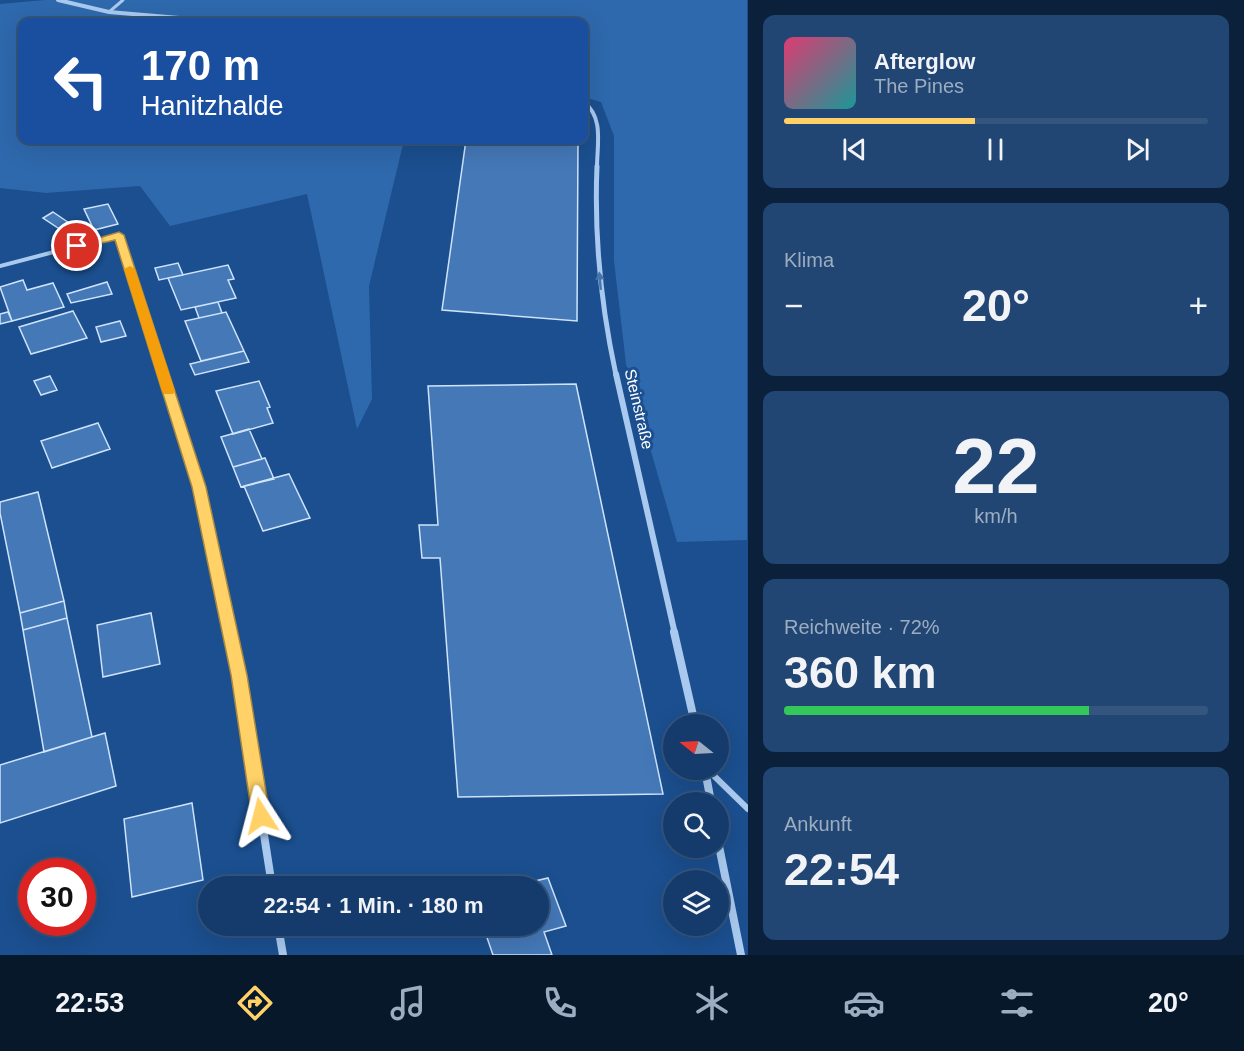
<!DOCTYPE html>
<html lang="de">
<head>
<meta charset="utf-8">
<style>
  body { margin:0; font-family:Helvetica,sans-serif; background:#214673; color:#f1f3f6; height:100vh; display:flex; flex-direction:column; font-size:22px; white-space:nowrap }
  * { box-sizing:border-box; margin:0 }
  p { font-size:20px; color:#9dadc1 }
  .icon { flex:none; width:33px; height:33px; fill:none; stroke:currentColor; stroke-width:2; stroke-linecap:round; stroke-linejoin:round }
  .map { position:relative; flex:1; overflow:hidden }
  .details { display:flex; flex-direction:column; gap:15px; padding:15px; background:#0b203b; width:496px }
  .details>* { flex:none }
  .hud { position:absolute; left:18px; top:18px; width:570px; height:126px; border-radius:12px; box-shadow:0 6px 24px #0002,0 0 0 2px #33557e; background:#1a4fa0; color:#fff; overflow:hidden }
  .needle { width:39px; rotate:288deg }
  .tools { position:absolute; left:663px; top:714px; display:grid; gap:12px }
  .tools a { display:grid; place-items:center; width:66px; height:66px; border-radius:50%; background:#143b6b; box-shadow:0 6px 24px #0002,0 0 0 2px #33557e; font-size:30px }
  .speed { position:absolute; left:18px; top:858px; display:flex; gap:12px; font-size:30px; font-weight:700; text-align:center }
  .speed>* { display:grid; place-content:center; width:78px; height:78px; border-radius:50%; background:#143b6b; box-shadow:0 6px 24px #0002,0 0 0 2px #33557e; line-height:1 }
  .speed .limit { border:9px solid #d22; background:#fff; color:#111 }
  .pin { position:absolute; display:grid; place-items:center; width:51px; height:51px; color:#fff; margin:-26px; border:3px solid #fff; border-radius:50%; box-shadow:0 2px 6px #0007 }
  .me { position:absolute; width:66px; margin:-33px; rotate:351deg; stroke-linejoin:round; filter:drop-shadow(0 0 4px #0008) }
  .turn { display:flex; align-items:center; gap:21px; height:126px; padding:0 24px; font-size:27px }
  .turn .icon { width:78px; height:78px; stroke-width:2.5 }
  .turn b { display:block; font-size:42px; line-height:51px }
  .big { font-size:45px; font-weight:700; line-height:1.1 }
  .details .tile { flex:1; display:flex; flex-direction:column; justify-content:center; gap:9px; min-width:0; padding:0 21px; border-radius:12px; background:#214673 }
  .details .dial { align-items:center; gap:0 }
  .dial b { font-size:78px; line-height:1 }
  .song { display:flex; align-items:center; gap:18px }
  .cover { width:72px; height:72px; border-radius:9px; background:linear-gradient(135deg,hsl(340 70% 55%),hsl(180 70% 35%)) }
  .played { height:6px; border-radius:3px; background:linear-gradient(90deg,#ffd166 45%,#33557e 45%) }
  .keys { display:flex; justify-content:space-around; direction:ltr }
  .heat { display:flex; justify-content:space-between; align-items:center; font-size:33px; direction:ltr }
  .charge { height:9px; border-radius:4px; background:linear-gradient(90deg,#34c759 72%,#33557e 0) }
  .trip { position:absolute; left:198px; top:876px; width:351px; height:60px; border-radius:30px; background:#143b6b; box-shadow:0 6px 24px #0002,0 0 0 2px #33557e; font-weight:700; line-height:60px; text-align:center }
  .menu { display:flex; height:96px; justify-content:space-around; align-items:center; background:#08182b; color:#9dadc1 }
  .menu .icon { width:42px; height:42px }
  .menu .on { color:#ffd166 }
  .menu b { font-size:27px; color:#f1f3f6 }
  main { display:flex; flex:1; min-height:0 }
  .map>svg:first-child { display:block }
  .green { fill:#2e69ad }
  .building { fill:#4478b7; stroke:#cfe3fa; stroke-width:1.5 }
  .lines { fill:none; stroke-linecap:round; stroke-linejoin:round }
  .service-far2 { stroke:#a9c9ee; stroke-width:3 }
  .service-far1 { stroke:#a9c9ee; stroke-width:4 }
  .service { stroke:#a9c9ee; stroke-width:6 }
  .minor-far3 { stroke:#a9c9ee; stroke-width:4 }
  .minor-far2 { stroke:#a9c9ee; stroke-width:5 }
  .minor-far1 { stroke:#a9c9ee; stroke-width:6 }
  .minor { stroke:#a9c9ee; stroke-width:8 }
  .oneway { fill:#4674ac }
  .route { fill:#ffd166; stroke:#a68842; stroke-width:1.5 }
  .slow { fill:#f59e0b }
  .labels { text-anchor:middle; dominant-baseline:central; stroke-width:6; stroke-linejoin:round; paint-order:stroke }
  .street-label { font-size:16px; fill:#fff; stroke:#1b4f8f }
</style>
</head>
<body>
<main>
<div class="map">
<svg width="748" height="955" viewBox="0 0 748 955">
  <rect width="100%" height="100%" fill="#1b4f8f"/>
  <path class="green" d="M 45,0 L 747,0 L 747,540 L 677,542 L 626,364 L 614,261 L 614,136 L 601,102 L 584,97 L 584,22 L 22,22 L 22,140 L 404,140 L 369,286 L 372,399 L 357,429 L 307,194 L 170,226 L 140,186 L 46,193 L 0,188 L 0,4 Z"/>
  <path class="building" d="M 466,140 L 578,140 L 577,321 L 442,310 Z
    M 108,204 L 118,224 L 94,230 L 84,209 Z
    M 53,212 L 78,229 L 67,234 L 43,218 Z
    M 178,263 L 183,275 L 159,280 L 155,268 Z
    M 228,265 L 234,279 L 228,280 L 236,298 L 181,310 L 168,278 Z
    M 23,280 L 27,290 L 53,283 L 64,307 L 12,321 L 0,287 Z
    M 107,282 L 112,294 L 71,303 L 67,294 Z
    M 218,302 L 222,313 L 199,318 L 195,307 Z
    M 73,311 L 87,338 L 31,354 L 19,327 Z
    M 8,312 L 12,321 L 0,324 L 0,314 Z
    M 226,312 L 244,351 L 201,361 L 185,321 Z
    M 120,321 L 126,336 L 101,342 L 96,327 Z
    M 244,351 L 249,362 L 195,375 L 190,364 Z
    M 50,376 L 57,390 L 41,395 L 34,381 Z
    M 259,381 L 270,407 L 267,408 L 273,423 L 233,434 L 216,391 Z
    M 576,384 L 663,794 L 458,797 L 440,558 L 422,558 L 419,525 L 438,525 L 428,386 Z
    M 98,423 L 110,449 L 52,468 L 41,441 Z
    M 249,429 L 262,459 L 233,467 L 221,437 Z
    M 265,458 L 274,479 L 241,487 L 233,467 Z
    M 289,474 L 310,518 L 263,531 L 244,486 Z
    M 38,492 L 64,601 L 20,613 L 0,513 L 0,502 Z
    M 64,601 L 67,618 L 23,630 L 20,613 Z
    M 151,613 L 160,664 L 103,677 L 97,625 Z
    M 67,618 L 92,737 L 44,752 L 23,630 Z
    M 105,733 L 116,786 L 0,823 L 0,765 Z
    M 192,803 L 203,880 L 132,897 L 124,819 Z
    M 548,878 L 566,926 L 544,932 L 552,955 L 493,955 L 483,926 L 538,926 L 538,886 L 514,886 Z"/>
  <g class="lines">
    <path class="service-far2" d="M 109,12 L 123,0"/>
    <path class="service-far1" d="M 0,266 L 119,235"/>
    <path class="service" d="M 708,770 L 748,809"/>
    <path class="minor-far3" d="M 58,0 L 109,12 L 226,22
      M 584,102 C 604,118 597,144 597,168"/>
    <path class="minor-far2" d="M 597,166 C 594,237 601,306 616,375
      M 119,235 L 164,375"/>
    <path class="minor-far1" d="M 163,374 L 199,487 L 230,634
      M 616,374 L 675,634"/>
    <path class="minor" d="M 230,632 L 239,675 L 272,886
      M 674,632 L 695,724
      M 705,770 L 711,802
      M 718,841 L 741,955
      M 278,926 L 283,955"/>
  </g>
  <defs><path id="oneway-solid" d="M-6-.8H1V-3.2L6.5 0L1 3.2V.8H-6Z" transform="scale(1.5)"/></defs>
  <use class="oneway" href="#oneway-solid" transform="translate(600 281) rotate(-95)"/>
  <path class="route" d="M 119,232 L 124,235 L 206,487 L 247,675 L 270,816 L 267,822 L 261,824 L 255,822 L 252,816 L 231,675 L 192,487 L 115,240 L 77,249 L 72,246 Z"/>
  <path class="slow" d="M 130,266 L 135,269 L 175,391 L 173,394 L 164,394 L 162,391 L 124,269 Z"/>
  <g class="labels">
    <g class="street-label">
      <text transform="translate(639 409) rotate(77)">Steinstraße</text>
    </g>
  </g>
</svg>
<div class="tools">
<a><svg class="needle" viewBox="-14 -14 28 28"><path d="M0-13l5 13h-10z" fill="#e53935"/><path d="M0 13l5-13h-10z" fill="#9dadc1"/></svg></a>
<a><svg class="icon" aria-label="search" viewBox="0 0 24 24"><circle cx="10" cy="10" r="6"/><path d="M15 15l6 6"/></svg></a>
<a><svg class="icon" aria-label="layers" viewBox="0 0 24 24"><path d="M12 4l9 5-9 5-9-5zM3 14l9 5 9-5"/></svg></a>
</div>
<div class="speed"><div class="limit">30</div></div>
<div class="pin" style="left:77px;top:246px;background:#d93025"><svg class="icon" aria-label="arrive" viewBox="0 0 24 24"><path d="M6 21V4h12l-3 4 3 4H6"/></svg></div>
<svg class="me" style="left:261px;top:816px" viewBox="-20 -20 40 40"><path d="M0-17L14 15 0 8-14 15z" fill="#ffd166" stroke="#fff" stroke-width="4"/></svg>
<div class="trip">22:54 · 1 Min. · 180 m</div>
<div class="hud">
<div class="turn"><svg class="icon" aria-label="left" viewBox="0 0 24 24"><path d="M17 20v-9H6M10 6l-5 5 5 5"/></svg><div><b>170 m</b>Hanitzhalde</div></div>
</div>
</div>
<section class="details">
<div class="tile">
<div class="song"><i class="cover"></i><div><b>Afterglow</b><p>The Pines</p></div></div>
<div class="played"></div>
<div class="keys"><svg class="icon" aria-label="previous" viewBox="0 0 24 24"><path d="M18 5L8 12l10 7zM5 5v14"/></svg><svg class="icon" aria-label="pause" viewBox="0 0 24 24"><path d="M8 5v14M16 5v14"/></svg><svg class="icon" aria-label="next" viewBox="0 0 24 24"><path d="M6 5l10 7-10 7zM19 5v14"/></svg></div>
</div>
<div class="tile"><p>Klima</p>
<div class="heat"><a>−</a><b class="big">20°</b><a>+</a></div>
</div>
<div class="tile dial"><b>22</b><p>km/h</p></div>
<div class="tile"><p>Reichweite · 72%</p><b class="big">360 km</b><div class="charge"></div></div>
<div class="tile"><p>Ankunft</p><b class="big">22:54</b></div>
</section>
</main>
<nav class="menu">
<b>22:53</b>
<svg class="icon on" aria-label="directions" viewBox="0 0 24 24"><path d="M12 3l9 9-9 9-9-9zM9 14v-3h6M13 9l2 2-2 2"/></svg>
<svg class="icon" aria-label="music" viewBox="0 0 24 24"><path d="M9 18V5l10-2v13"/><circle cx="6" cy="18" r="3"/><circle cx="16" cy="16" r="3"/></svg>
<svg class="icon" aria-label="phone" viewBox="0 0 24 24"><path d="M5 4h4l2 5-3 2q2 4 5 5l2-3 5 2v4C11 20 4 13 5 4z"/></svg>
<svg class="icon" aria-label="climate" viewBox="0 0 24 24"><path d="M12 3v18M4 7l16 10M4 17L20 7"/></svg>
<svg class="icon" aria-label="car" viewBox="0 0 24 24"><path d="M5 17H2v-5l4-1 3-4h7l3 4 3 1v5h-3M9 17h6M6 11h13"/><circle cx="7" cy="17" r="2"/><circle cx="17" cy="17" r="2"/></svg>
<svg class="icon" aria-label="filters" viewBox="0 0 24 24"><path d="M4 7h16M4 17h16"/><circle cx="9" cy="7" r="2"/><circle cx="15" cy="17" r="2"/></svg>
<b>20°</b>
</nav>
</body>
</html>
